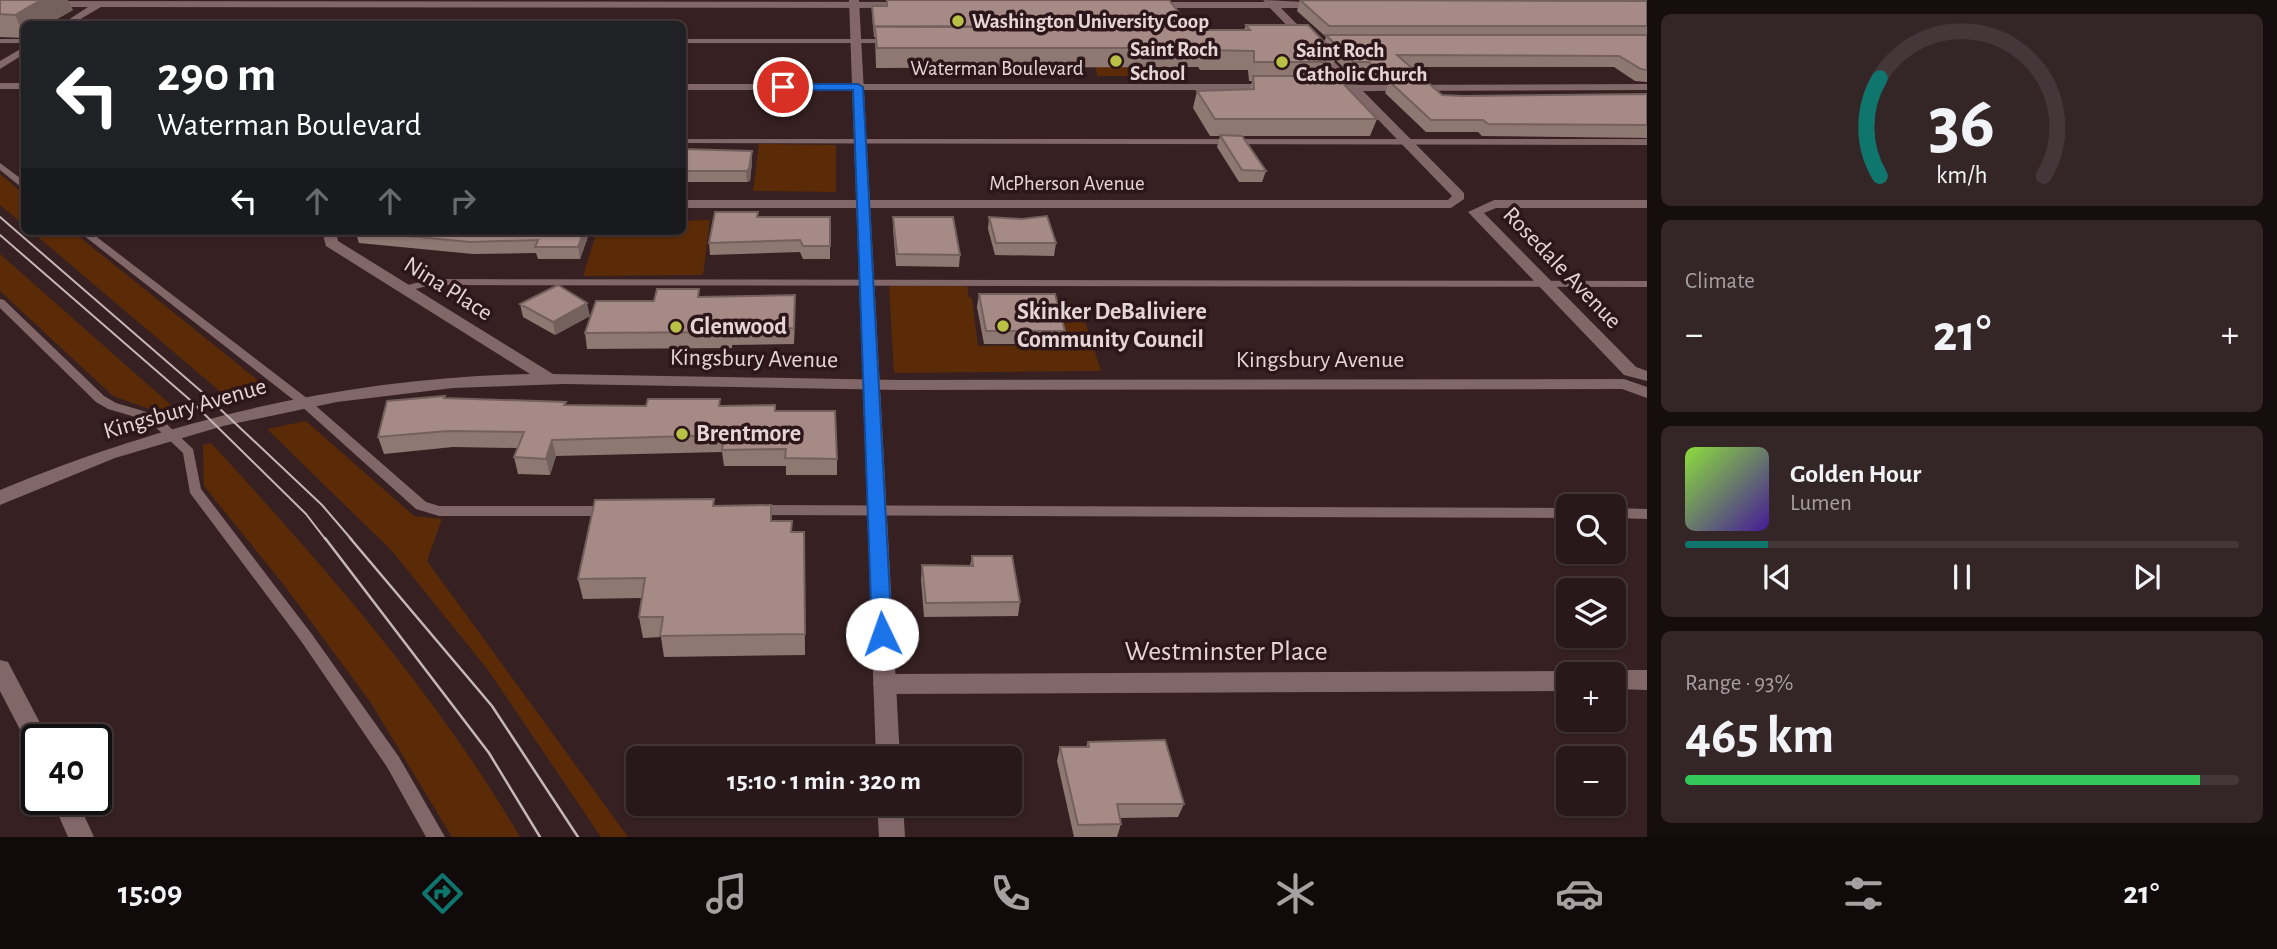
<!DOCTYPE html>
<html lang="en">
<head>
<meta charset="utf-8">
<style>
  body { margin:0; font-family:"Alegreya Sans",sans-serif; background:#342527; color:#f1f3f6; height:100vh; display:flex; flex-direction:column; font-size:26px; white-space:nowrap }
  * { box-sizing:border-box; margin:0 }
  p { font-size:23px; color:#a5a0a2 }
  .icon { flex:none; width:38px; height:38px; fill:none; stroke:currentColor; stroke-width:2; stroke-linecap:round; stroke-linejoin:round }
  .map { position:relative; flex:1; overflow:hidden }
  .details { display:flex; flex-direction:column; gap:14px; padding:14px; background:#160d0e; width:630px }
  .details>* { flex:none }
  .hud { position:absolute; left:21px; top:21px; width:665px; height:214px; border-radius:10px; box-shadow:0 2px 5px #0004,0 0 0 2px #443739; background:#202124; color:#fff; overflow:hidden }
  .tools { position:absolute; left:1556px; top:494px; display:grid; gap:14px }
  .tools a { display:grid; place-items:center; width:70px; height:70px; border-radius:10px; background:#28181a; box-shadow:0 2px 5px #0004,0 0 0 2px #443739; font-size:35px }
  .speed { position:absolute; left:21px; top:724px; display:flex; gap:14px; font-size:35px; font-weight:700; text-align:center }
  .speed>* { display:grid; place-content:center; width:91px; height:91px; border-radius:50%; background:#28181a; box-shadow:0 2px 5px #0004,0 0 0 2px #443739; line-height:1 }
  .speed .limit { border:4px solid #111; border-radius:10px; background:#fff; color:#111 }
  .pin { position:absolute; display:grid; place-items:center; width:60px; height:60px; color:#fff; margin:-30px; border:4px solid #fff; border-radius:50%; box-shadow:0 2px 7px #0007 }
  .me { position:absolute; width:77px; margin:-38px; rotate:357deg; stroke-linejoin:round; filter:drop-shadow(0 0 5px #0008) }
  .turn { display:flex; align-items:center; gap:24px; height:147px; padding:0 21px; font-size:32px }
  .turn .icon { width:91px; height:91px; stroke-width:2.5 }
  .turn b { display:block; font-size:49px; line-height:60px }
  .lanes { display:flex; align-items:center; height:66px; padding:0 21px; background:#0003; justify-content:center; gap:35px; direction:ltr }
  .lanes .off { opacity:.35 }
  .big { font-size:52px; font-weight:700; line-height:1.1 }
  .details .card { flex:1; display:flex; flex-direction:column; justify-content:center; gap:10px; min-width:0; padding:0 24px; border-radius:10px; background:#342527 }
  .details .dial { align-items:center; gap:0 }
  .dial svg { height:182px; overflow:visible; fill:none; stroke:#443739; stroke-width:7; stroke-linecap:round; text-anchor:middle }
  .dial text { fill:#f1f3f6; stroke:none }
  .song { display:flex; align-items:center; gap:21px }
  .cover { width:84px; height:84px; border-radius:10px; background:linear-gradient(135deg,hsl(90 70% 55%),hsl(260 70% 35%)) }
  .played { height:7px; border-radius:4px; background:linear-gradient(90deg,#0f766e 15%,#443739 15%) }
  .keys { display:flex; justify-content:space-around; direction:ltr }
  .heat { display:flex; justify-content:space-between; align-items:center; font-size:38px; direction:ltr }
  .charge { height:10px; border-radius:5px; background:linear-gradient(90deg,#34c759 93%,#443739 0) }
  .trip { position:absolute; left:626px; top:746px; width:396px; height:70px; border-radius:10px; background:#28181a; box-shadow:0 2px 5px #0004,0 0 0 2px #443739; font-weight:700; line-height:70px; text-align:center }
  .tabs { display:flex; height:112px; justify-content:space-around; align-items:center; background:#100a0a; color:#a5a0a2 }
  .tabs .icon { width:49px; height:49px }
  .tabs .on { color:#0f766e }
  .tabs b { font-size:32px; color:#f1f3f6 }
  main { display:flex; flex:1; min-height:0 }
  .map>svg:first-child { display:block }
  .green { fill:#5b2b08 }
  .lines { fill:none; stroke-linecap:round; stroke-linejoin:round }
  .service { fill:#826769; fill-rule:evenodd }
  .minor { fill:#826769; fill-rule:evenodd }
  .tertiary { fill:#826769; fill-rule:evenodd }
  .tram-far1 { stroke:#c7b6b8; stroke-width:2 }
  .tram { stroke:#c7b6b8; stroke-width:2.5 }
  .wall { fill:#8f7772 }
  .shaded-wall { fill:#74615d }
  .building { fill:#a68a85; stroke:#74615d; stroke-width:2 }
  .route { fill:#1a73e8; stroke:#114b97; stroke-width:2 }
  .poi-dot { fill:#b9c046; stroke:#2c1619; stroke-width:2.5 }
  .labels { text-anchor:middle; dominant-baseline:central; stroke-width:7; stroke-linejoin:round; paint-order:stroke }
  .far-poi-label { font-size:21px; font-weight:bold; fill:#e5d5d6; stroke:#2c1619; text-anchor:start }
  .far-street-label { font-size:21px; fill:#e5d5d6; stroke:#2c1619 }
  .street-label { font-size:24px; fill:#e5d5d6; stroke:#2c1619 }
  .poi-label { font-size:24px; font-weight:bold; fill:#e5d5d6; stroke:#2c1619; text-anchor:start }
  .near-street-label { font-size:28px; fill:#e5d5d6; stroke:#2c1619 }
</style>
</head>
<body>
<main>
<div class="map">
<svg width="1647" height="837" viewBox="0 0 1647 837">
  <rect width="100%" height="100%" fill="#362022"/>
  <path class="green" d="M 1095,67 L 1158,67 L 1163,76 L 1098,76 Z
    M 759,144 L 836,145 L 836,192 L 753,191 Z
    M 0,174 L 24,194 L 24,225 L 0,205 Z
    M 710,220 L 703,275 L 583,276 L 597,231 L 682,231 L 683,221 Z
    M 31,231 L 72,231 L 270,390 L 229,399 Z
    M 0,254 L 180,413 L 169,416 L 113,396 L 0,291 Z
    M 889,286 L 967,286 L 969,297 L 972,298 L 978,346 L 1065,345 L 1054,305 L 1080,305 L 1101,371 L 894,373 Z
    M 306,421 L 414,516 L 442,519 L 427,561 L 628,837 L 601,837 L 488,670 L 392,551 L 267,429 Z
    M 211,443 C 324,566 435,692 520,837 L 452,837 L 371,703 L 284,585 L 204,486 L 203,445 Z"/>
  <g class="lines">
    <path class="service" d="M 0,39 L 24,39 L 24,43 L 0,43 Z
      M 682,39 L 889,39 L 892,41 L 889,43 L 682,43 Z
      M 682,139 L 1647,139 L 1647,145 L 682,143 Z
      M 0,163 L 24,181 L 24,188 L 21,187 L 0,170 Z
      M 78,231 L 89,231 L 308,399 L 426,502 L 439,506 L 609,506 L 614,508 L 616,511 L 614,514 L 609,516 L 439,516 L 416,509 L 300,405 Z
      M 431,279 L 1647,281 L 1647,287 L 431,285 L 404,292 L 399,289 L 400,287 Z
      M 0,299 L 4,300 L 104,396 L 116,403 L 157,415 L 193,449 L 201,489 L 311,633 L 399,757 L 445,837 L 426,837 L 387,767 L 301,641 L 190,493 L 183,453 L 149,421 L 108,409 L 96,402 L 0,308 Z
      M 756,505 L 1568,508 L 1568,518 L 756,515 L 751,513 L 749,510 L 751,507 Z
      M 1614,508 L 1647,509 L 1647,519 L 1614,518 Z"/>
    <path class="minor" d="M 1263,0 L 1325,3 L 1325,7 L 1322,8 L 1281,8 L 1357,85 L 1647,84 L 1647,90 L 1363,91 L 1464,193 L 1464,199 L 1451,208 L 682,208 L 682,200 L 1448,200 L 1452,196 L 1270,8 L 1150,8 L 1145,5 L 1150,2 L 1265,2 Z
      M 0,1 L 909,2 L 914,5 L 909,8 L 101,7 L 72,24 L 62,24 L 88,7 L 0,7 Z
      M 24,47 L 24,54 L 0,69 L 0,61 Z
      M 0,83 L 24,83 L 24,89 L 0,89 Z
      M 682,84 L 1274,84 L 1279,87 L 1274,90 L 682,90 Z
      M 1494,200 L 1647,200 L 1647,208 L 1496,208 L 1484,213 L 1636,367 L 1647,371 L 1647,381 L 1624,375 L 1468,212 Z
      M 322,231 L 336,231 L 338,241 L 553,374 L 899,380 L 1624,379 L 1647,387 L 1647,398 L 1622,389 L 899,390 L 564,384 L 453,388 L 337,402 L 223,426 L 115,458 L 0,505 L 0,490 C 169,419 346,378 530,374 L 326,246 Z
      M 0,660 L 8,662 L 49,740 L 37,740 L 37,750 L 29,747 L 0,691 Z
      M 1614,670 L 1647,670 L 1647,690 L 1614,689 L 1614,674 L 1606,674 Z
      M 1568,671 L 1575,674 L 1568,674 L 1568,691 L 884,694 L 876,691 L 873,684 L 876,677 L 884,674 Z
      M 52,800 L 77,800 L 94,837 L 68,837 Z"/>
    <path class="tertiary" d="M 849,0 L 859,0 L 900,758 L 876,758 Z
      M 877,803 L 903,803 L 905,837 L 879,837 Z"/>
    <path class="tram-far1" d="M 0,217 L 202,392 L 322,505 L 352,540
      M 0,235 L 189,399 L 306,514 L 326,540"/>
    <path class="tram" d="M 325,538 L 489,753 L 540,837
      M 350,538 L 492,706 L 578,837"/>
  </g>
  <path class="wall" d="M 0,0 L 73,10 L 48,24 L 24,24 L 24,38 L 0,37 Z
    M 887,0 L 1190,27 L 1200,30 L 1244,30 L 1246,25 L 1324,42 L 1326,37 L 1297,11 L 1300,0 L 1286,0 L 1647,0 L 1647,82 L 1635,81 L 1614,67 L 1410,67 L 1413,69 L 1409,81 L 1442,95 L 1463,96 L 1647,94 L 1647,138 L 1482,136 L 1478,132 L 1426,132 L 1385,93 L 1389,81 L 1373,81 L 1365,73 L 1349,73 L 1335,59 L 1330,73 L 1323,73 L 1322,76 L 1377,119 L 1370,136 L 1243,136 L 1266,171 L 1262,182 L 1239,182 L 1217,147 L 1220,136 L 1210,136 L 1193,108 L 1197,91 L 1250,89 L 1252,81 L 1249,81 L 1248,70 L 1200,70 L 1198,67 L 876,68 L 875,37 L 874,37 L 872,16 L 872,6 L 886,6 Z
    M 682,149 L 752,162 L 750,181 L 747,182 L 682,182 Z
    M 758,217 L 830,217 L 830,259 L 803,259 L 800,252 L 710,255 L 709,243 Z
    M 893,217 L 960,255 L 959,267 L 896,266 L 893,229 Z
    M 989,217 L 1022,219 L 1056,243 L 1054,256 L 995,255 L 988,229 Z
    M 355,231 L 590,231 L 580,259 L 538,259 L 536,253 L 473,254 L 359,243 Z
    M 979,294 L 1065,331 L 1063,344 L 984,344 L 977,307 Z
    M 700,297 L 795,311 L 794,344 L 732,345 L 732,348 L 587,349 L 585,333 L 654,301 Z
    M 520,304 L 590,316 L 555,335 L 523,317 Z
    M 445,398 L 567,405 L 721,406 L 775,411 L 837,459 L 837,475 L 786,475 L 786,466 L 724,466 L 722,452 L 556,456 L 550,475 L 518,474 L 514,457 L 517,448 L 453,447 L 384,454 L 378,437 Z
    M 714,506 L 772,521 L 792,532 L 804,532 L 805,655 L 664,657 L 661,637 L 643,638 L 639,617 L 642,598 L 583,599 L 578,579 Z
    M 972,556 L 1020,602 L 1018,616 L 924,617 L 921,579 L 922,565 L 970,566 Z
    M 1088,742 L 1184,804 L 1178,817 L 1120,818 L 1121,824 L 1117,837 L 1074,837 L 1057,761 L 1060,747 L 1086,747 Z"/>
  <path class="shaded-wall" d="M 41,0 L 68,0 L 73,10 L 48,24 L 24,24 L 24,35 L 15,15 Z
    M 752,151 L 752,162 L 750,181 L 747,182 L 746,171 Z
    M 584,231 L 590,231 L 580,259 L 578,247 Z
    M 795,295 L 795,311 L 794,344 L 794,328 Z
    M 587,303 L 590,316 L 555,335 L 553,322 Z
    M 552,440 L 556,456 L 550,475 L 546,459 Z"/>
  <path class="building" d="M 0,0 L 41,0 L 15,15 L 0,14 Z
    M 887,0 L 1169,0 L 1190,27 L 874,26 L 872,6 L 887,6 Z
    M 1300,0 L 1647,1 L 1647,26 L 1329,26 Z
    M 1246,25 L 1308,25 L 1336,54 L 1319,54 L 1326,62 L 1254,62 L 1254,51 L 1205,50 L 1203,48 L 877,48 L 875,27 L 1198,27 L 1200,30 L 1250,30 Z
    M 1326,35 L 1647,35 L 1647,70 L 1641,69 L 1619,56 L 1397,55 L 1413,69 L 1377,69 L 1369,62 L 1353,62 Z
    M 1253,76 L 1336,76 L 1377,119 L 1215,119 L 1197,91 L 1254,89 Z
    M 1389,81 L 1426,81 L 1442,95 L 1463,96 L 1647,94 L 1647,125 L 1488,124 L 1483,120 L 1431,120 Z
    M 1220,135 L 1242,136 L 1266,171 L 1242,170 Z
    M 682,149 L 752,151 L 749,169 L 746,171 L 682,171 Z
    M 715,212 L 758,212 L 757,217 L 830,217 L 830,246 L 803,246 L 800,240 L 709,243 Z
    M 1047,216 L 1056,243 L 996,243 L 989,217 L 1022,219 Z
    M 893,217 L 953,217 L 960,255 L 897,254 Z
    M 356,231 L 584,231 L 578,247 L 535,247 L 538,240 L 470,242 Z
    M 558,285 L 587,303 L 553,322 L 520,304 Z
    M 657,289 L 699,289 L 698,297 L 795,295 L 794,328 L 731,329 L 731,332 L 585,333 L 596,301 L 654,301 Z
    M 979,294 L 1055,294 L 1065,331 L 986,331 Z
    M 445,396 L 444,398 L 566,402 L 564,405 L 646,406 L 648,399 L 720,399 L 719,406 L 775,405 L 775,411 L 835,411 L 837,459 L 785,458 L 786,449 L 722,450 L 724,435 L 552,440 L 546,459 L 514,457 L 524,432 L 448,431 L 378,437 L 387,401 Z
    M 714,499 L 713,506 L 771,505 L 771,521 L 792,521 L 791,532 L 804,532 L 805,634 L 660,636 L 663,617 L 639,617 L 645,578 L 578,579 L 595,500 Z
    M 972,556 L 1012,556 L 1020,602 L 926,603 L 922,565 L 973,566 Z
    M 1165,740 L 1184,804 L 1117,804 L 1121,824 L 1078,825 L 1060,747 L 1089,747 L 1088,742 Z"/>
  <path class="route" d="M 858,84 L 863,87 L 892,634 L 889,640 L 875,640 L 872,634 L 853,90 L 783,90 L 778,87 L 783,84 Z"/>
  <g class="poi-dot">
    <circle cx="958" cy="21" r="7"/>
    <circle cx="1116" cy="61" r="7"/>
    <circle cx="1282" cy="62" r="7"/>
    <circle cx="1003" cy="326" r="7"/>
    <circle cx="676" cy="327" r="7"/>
    <circle cx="682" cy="434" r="7"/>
  </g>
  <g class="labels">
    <g class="far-poi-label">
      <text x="972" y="21">Washington University Coop</text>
      <text x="1130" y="49">Saint Roch<tspan x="1130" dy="24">School</tspan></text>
      <text x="1296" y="50">Saint Roch<tspan x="1296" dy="24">Catholic Church</tspan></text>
    </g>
    <g class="far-street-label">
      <text x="997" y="68">Waterman Boulevard</text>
      <text x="1067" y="183">McPherson Avenue</text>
    </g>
    <g class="street-label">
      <text transform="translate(1562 268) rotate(46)">Rosedale Avenue</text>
      <text transform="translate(448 289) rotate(32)">Nina Place</text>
      <text transform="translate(754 359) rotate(1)">Kingsbury Avenue</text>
      <text x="1320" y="360">Kingsbury Avenue</text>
      <text transform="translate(185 409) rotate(-16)">Kingsbury Avenue</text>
    </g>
    <g class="poi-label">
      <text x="1017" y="312">Skinker DeBaliviere<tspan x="1017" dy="28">Community Council</tspan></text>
      <text x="690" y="327">Glenwood</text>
      <text x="696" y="434">Brentmore</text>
    </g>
    <g class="near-street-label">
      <text x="1226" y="652">Westminster Place</text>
    </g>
  </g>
</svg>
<div class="tools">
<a><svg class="icon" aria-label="search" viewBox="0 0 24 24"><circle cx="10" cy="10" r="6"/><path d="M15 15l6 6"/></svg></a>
<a><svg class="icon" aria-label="layers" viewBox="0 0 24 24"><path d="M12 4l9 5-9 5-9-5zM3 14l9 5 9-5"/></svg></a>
<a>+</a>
<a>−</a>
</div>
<div class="speed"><div class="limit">40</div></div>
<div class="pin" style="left:783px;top:87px;background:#d93025"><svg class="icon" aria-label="arrive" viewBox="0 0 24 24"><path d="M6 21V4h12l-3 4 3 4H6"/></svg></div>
<svg class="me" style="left:882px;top:634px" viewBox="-20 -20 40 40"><circle r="19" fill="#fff"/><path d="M0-13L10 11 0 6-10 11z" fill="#1a73e8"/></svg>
<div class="trip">15:10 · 1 min · 320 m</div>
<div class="hud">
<div class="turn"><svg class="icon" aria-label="left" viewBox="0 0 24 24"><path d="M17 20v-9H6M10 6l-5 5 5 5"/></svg><div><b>290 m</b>Waterman Boulevard</div></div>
<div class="lanes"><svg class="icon" aria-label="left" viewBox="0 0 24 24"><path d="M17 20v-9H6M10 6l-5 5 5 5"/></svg><svg class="icon off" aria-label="ahead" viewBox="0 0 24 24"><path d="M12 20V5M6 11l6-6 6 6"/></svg><svg class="icon off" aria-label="ahead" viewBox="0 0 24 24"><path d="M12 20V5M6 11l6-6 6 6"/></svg><svg class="icon off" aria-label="right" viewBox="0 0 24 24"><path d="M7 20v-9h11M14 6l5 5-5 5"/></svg></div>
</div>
</div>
<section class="details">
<div class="card dial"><svg viewBox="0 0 100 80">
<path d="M14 69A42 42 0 1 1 86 69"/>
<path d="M14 69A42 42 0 0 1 14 26" stroke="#0f766e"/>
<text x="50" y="56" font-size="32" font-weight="700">36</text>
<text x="50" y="72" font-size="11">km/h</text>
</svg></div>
<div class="card"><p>Climate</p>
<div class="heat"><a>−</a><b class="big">21°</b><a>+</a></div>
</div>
<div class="card">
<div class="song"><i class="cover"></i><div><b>Golden Hour</b><p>Lumen</p></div></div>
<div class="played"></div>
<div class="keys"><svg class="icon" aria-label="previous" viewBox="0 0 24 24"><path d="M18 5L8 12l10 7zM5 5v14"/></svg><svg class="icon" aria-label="pause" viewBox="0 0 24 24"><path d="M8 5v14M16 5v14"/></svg><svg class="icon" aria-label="next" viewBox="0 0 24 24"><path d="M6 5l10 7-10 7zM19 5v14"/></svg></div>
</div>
<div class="card"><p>Range · 93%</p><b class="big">465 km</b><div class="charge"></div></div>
</section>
</main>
<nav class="tabs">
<b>15:09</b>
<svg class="icon on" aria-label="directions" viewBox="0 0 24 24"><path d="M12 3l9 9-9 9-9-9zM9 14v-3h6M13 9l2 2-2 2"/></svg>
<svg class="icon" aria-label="music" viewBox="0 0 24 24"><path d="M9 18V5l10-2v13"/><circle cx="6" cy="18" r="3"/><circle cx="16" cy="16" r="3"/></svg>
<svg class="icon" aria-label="phone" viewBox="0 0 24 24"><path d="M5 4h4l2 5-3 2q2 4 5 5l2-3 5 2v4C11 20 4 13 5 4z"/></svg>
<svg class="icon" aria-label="climate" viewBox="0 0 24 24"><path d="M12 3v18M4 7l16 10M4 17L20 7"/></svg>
<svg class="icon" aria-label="car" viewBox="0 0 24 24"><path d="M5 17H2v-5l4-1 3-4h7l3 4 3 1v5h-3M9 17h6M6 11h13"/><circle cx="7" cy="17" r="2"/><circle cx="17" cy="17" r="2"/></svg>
<svg class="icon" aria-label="filters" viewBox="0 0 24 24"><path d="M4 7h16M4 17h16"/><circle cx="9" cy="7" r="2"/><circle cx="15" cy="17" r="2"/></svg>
<b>21°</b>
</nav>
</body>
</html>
